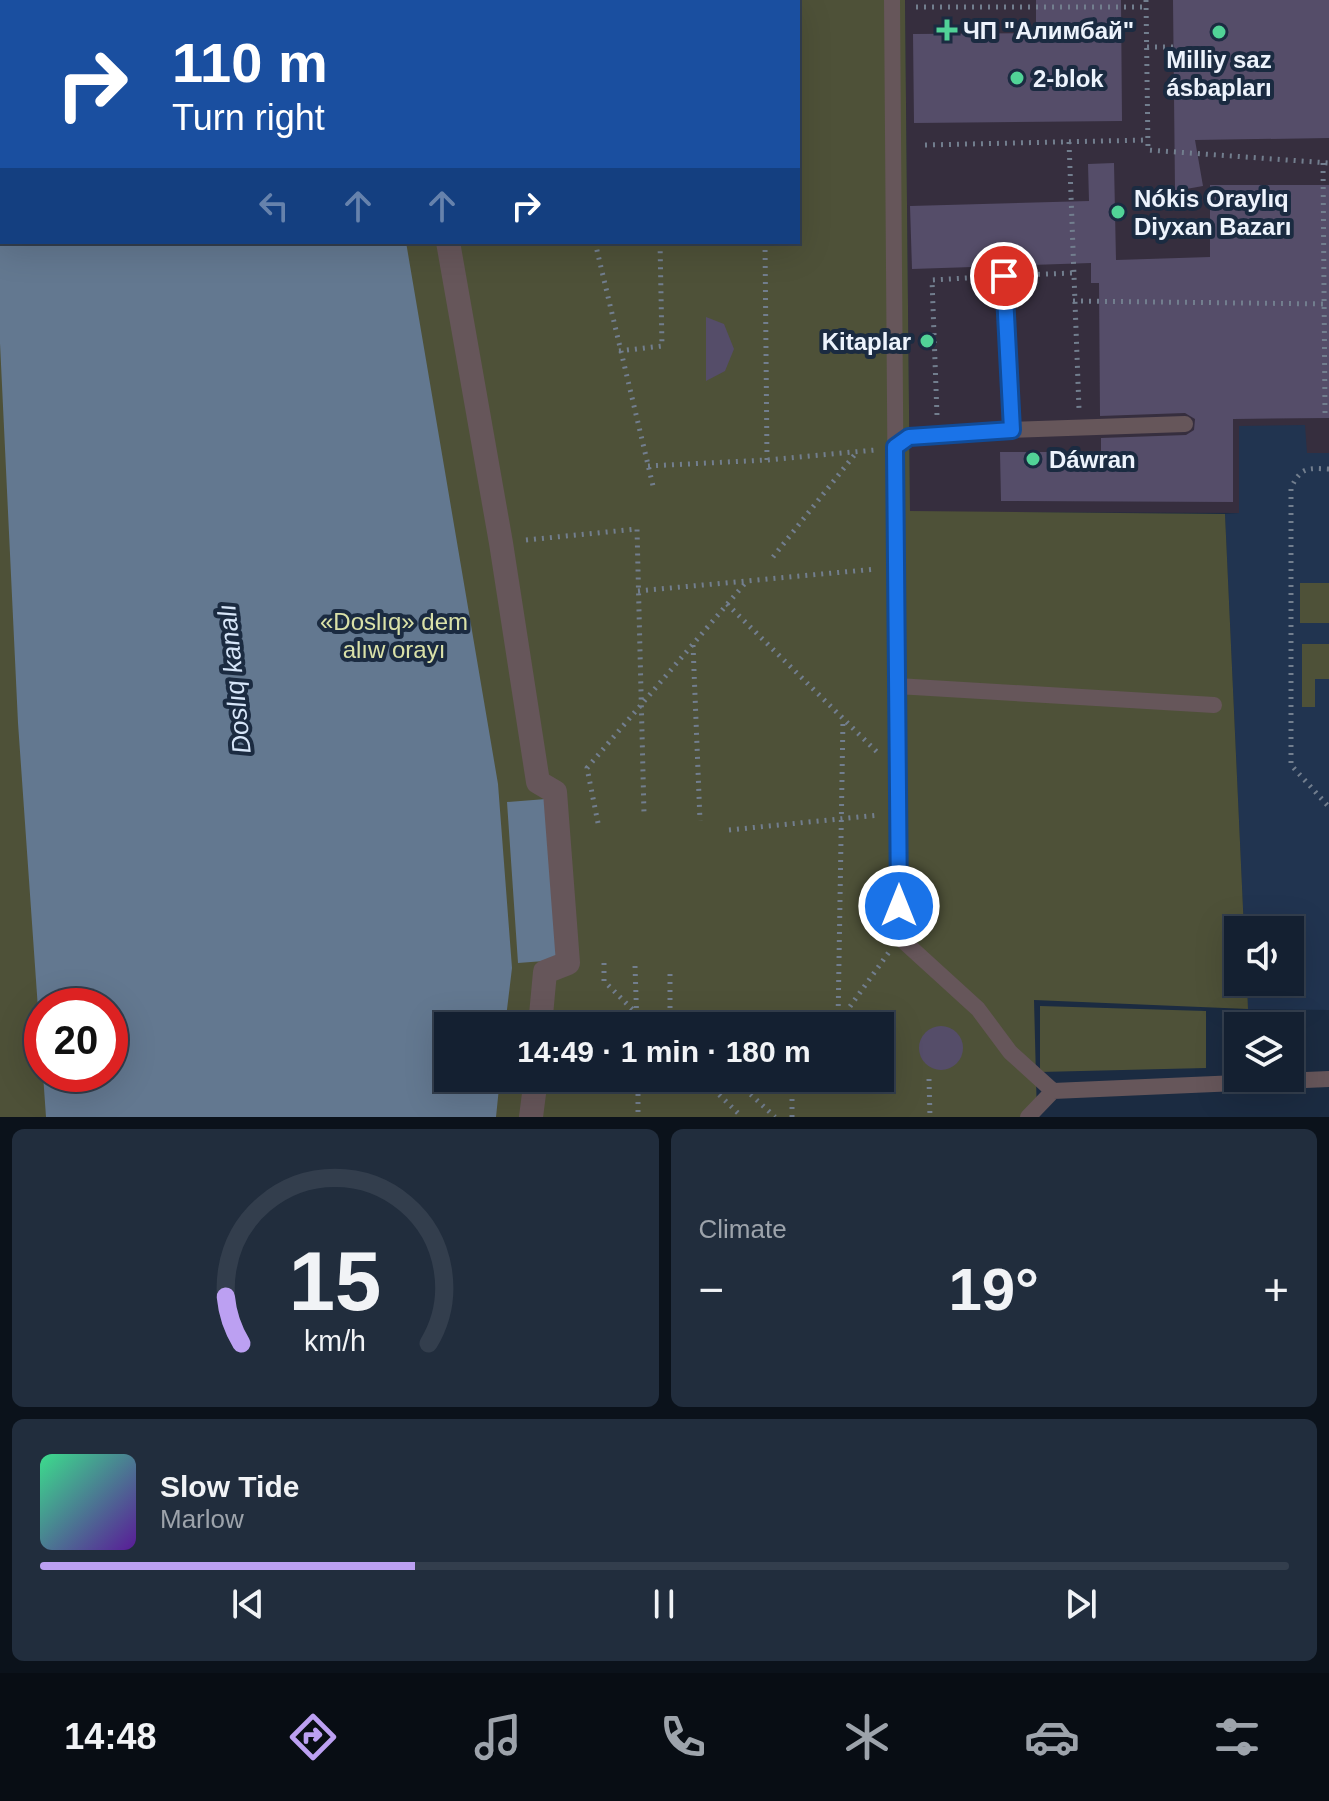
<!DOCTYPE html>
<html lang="en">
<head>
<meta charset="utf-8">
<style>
  body { margin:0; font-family:Arial,sans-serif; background:#212d3d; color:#f1f3f6; height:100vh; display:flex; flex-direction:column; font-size:30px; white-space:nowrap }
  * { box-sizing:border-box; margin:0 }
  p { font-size:26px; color:#9da3ab }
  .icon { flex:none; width:44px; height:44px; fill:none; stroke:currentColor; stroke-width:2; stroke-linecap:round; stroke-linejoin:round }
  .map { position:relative; height:1117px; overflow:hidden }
  .details { display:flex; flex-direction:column; gap:12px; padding:12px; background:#0b121b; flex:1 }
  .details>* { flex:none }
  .top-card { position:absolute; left:0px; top:0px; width:800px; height:244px; box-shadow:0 8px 32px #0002,0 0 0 2px #333e4d; background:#1a4fa0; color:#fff; overflow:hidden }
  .fabs { position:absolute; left:1224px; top:916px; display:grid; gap:16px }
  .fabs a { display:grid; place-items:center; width:80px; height:80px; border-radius:0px; background:#142031; box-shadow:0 8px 32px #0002,0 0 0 2px #333e4d; font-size:40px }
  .speed { position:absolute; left:24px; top:988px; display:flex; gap:16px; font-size:40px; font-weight:700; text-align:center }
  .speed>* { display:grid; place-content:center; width:104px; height:104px; border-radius:50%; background:#142031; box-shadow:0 8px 32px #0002,0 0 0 2px #333e4d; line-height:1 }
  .speed .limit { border:12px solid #d22; background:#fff; color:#111 }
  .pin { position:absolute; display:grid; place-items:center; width:68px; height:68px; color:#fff; margin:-34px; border:4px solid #fff; border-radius:50%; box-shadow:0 2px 8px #0007 }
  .me { position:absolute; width:88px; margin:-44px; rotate:0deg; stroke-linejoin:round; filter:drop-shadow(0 0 6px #0008) }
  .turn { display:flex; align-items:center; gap:28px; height:168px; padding:0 40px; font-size:36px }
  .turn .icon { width:104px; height:104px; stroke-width:2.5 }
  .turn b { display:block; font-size:56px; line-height:68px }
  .lanes { display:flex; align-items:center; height:76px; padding:0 40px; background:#0003; justify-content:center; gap:40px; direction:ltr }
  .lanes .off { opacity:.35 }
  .big { font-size:60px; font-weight:700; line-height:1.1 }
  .details .card { flex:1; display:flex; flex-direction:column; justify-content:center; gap:12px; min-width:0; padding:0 28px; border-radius:12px; background:#212d3d }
  .details .dial { align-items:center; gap:0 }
  .dial svg { height:208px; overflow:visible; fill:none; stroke:#333e4d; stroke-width:7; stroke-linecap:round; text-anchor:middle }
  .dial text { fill:#f1f3f6; stroke:none }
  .song { display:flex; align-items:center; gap:24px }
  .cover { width:96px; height:96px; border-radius:12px; background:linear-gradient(135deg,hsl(150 70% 55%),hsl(270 70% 35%)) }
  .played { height:8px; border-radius:4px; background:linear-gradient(90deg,#bca0f2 30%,#333e4d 30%) }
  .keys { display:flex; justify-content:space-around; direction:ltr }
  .heat { display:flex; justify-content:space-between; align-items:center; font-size:44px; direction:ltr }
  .details .tiles { flex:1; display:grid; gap:12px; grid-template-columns:1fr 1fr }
  .card:last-child { grid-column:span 2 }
  .trip { position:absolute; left:434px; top:1012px; width:460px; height:80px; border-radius:0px; background:#142031; box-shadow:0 8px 32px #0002,0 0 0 2px #333e4d; font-weight:700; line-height:80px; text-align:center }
  .dock { display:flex; height:128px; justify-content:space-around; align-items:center; background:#080d14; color:#9da3ab }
  .dock .icon { width:56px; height:56px }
  .dock .current { color:#bca0f2 }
  .dock b { font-size:36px; color:#f1f3f6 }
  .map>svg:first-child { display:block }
  .commercial { fill:#362e3e }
  .built { fill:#213450 }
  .green { fill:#4e5138; fill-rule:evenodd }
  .water { fill:#637890 }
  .building { fill:#554d69 }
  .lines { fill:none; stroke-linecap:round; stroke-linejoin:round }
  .path { stroke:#727e8e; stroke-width:5; stroke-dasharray:2 6; stroke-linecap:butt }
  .service { stroke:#66565a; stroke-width:16 }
  .pedestrian { stroke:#66565a; stroke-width:24 }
  .route-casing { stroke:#114b97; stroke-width:20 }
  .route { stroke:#1a73e8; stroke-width:14 }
  .poi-dot { fill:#51d397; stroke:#1b2b41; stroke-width:3 }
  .labels { text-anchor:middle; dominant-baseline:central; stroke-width:8; stroke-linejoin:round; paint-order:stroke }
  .poi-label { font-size:24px; font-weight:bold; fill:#edf3fc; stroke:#1b2b41; text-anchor:start }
  .park-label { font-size:24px; fill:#dae1a8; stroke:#1b2b41 }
  .water-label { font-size:26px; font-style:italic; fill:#d7e6f9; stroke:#1b2b41 }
</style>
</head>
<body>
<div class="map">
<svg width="1329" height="1117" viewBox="0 0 1329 1117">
  <rect width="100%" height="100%" fill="#1b2b41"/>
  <path class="commercial" d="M 905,0 L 1329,0 L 1329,453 L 1307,453 L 1239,513 L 910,512 Z"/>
  <path class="built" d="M 1305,425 L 1307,453 L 1329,453 L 1329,1010 L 1248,1009 L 1247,982 L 1290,982 L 1290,930 L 1244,930 L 1225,514 L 1239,513 L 1239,426 Z"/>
  <path class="green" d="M 0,0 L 905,0 L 910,511 L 1225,514 L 1244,930 L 1238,930 L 1238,982 L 1247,982 L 1248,1009 L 1034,1000 L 1037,1117 L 0,1117 ZM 2,2 L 798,2 L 798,242 L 2,242 ZM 42,1006 L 110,1006 L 110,1074 L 42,1074 ZM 448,1026 L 880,1026 L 880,1078 L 448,1078 Z
    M 1300,583 L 1329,583 L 1329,623 L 1300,623 Z
    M 1302,644 L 1329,644 L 1329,679 L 1315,679 L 1315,707 L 1302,707 Z
    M 1040,1006 L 1206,1011 L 1206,1068 L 1040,1072 Z"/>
  <path class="water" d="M 0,0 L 364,0 L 365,2 L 2,2 L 2,242 L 406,242 L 498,784 L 512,968 L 505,1026 L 448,1026 L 448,1078 L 500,1078 L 496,1117 L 46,1117 L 43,1074 L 110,1074 L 110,1006 L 42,1006 L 42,1066 L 18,723 L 0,343 Z
    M 546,799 L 557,960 L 518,963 L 507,802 Z"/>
  <path class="building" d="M 1036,0 L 1121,0 L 1122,121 L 914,123 L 913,34 L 1036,33 Z
    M 1173,0 L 1329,0 L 1329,138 L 1195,140 L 1203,186 L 1175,191 Z
    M 1114,163 L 1116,260 L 1210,257 L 1210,185 L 1329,185 L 1329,418 L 1233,419 L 1233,502 L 1001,501 L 1000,452 L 1101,452 L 1101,438 L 1186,435 L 1194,430 L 1195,419 L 1185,413 L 1100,416 L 1099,283 L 1091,283 L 1091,263 L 912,269 L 910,206 L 1089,201 L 1088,164 Z
    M 706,317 L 724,324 L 734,349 L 725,371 L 706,381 Z
    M919 1048a22 22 0 1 1 44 0a22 22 0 1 1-44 0Z"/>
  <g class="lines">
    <path class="path" d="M 541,0 L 541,2
      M 657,0 L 657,2
      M 1146,0 L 1148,150 L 1329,163
      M 765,2 L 765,0
      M 916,7 L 1146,7
      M 1147,47 L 1173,47
      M 1069,142 L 1079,409
      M 925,145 L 1147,140
      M 1323,163 L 1325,413 L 1329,413
      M 595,242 L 654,490
      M 765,242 L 767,460
      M 1022,275 L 1072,273
      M 1073,301 L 1328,304
      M 619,351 L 662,346 L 660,242
      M 937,415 L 932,280 L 984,277
      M 648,466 L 767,460 L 875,450
      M 1329,469 C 1307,468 1301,467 1291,488 L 1291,765 L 1329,807
      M 526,540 L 637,529 L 644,814
      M 773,557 L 856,453
      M 638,591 L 876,569
      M 727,604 L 877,752
      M 693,645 L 700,821
      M 598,823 L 587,768 L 747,581
      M 729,830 L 879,815
      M 604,963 L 604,981 L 649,1026
      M 635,966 L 637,1026
      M 670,974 L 670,1019 L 677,1026
      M 838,1022 L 843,718
      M 836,1026 L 889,952
      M 638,1078 L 638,1117
      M 702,1078 L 742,1117
      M 733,1078 L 775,1117
      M 929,1079 L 930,1117
      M 792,1117 L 792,1092 L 801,1078"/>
    <path class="service" d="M 892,0 L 899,937 L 978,1009 L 1010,1052 L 1053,1091
      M 1012,430 L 1185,424
      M 895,447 L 909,437 L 1012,430 L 1004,276
      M 897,686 L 1214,705
      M 1028,1117 L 1053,1091 L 1329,1079"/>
    <path class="pedestrian" d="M 407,0 L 408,2
      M 448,242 L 501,543 L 538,782 L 555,792 L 568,963 L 545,972 L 540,1026
      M 531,1117 L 536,1078"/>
  </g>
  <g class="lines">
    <g class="route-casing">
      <path id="route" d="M 899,906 L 895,447 L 909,437 L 1012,430 L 1004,276"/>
    </g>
    <use href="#route" class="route"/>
  </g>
  <g class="poi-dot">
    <path d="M943 18h8v8h8v8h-8v8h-8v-8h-8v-8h8z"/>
    <circle cx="1219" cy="32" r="8"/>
    <circle cx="1017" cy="78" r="8"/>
    <circle cx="1118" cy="212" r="8"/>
    <circle cx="927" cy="341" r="8"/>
    <circle cx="1033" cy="459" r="8"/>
  </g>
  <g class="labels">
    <g class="poi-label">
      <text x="963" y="30">ЧП "Алимбай"</text>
      <text x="1219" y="59" text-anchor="middle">Milliy saz<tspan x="1219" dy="28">ásbapları</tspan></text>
      <text x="1033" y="78">2-blok</text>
      <text x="1134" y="198">Nókis Oraylıq<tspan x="1134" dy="28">Diyxan Bazarı</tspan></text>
      <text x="911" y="341" text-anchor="end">Kitaplar</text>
      <text x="1049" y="459">Dáwran</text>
    </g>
    <g class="park-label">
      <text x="394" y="621">«Doslıq» dem<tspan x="394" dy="28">alıw orayı</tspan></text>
    </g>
    <g class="water-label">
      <text transform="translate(234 679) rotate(-96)">Doslıq kanalı</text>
    </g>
  </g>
</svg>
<div class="fabs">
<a><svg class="icon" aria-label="sound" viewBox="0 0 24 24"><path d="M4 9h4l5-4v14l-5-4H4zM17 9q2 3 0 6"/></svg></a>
<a><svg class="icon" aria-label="layers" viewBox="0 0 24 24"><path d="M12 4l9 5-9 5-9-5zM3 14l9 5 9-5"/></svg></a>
</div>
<div class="speed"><div class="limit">20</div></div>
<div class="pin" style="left:1004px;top:276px;background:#d93025"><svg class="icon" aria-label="arrive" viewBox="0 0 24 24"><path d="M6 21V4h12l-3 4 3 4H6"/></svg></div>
<svg class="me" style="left:899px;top:906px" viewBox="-20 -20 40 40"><circle r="17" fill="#1a73e8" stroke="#fff" stroke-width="3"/><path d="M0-11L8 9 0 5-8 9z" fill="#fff"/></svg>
<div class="trip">14:49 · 1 min · 180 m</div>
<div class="top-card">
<div class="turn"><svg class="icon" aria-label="right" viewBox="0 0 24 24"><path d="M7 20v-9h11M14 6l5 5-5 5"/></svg><div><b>110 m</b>Turn right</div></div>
<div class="lanes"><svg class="icon off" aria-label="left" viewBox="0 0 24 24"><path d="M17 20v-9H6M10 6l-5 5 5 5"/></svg><svg class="icon off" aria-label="ahead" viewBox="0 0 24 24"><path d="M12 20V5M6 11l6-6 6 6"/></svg><svg class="icon off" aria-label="ahead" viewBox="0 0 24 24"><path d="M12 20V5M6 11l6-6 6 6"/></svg><svg class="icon" aria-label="right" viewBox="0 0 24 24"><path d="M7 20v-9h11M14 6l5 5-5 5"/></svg></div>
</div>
</div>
<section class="details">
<div class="tiles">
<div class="card dial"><svg viewBox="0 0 100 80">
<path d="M14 69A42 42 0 1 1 86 69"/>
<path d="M14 69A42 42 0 0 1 8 51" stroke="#bca0f2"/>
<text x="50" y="56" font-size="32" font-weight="700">15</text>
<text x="50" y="72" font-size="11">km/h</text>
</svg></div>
<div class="card"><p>Climate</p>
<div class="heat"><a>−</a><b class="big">19°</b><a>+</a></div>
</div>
<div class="card">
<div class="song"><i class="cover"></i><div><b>Slow Tide</b><p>Marlow</p></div></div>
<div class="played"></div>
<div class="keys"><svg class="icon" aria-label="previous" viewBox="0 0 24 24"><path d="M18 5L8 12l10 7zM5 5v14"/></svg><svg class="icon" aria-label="pause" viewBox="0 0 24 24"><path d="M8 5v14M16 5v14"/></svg><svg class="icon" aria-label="next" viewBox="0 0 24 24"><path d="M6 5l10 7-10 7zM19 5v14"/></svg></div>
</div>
</div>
</section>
<nav class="dock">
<b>14:48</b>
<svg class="icon current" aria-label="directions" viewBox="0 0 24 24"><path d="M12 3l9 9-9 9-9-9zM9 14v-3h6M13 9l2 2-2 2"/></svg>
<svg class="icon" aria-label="music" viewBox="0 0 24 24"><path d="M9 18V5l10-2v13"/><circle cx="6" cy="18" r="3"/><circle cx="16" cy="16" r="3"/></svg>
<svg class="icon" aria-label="phone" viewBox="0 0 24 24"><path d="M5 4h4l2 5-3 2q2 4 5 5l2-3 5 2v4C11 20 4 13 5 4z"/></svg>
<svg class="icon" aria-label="climate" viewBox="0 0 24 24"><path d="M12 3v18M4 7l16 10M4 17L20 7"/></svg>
<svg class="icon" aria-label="car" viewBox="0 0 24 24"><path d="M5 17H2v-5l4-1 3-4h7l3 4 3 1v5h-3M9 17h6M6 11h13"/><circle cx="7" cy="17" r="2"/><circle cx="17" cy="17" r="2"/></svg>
<svg class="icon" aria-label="filters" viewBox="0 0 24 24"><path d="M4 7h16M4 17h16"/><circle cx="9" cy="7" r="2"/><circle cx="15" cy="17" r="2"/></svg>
</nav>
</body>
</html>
